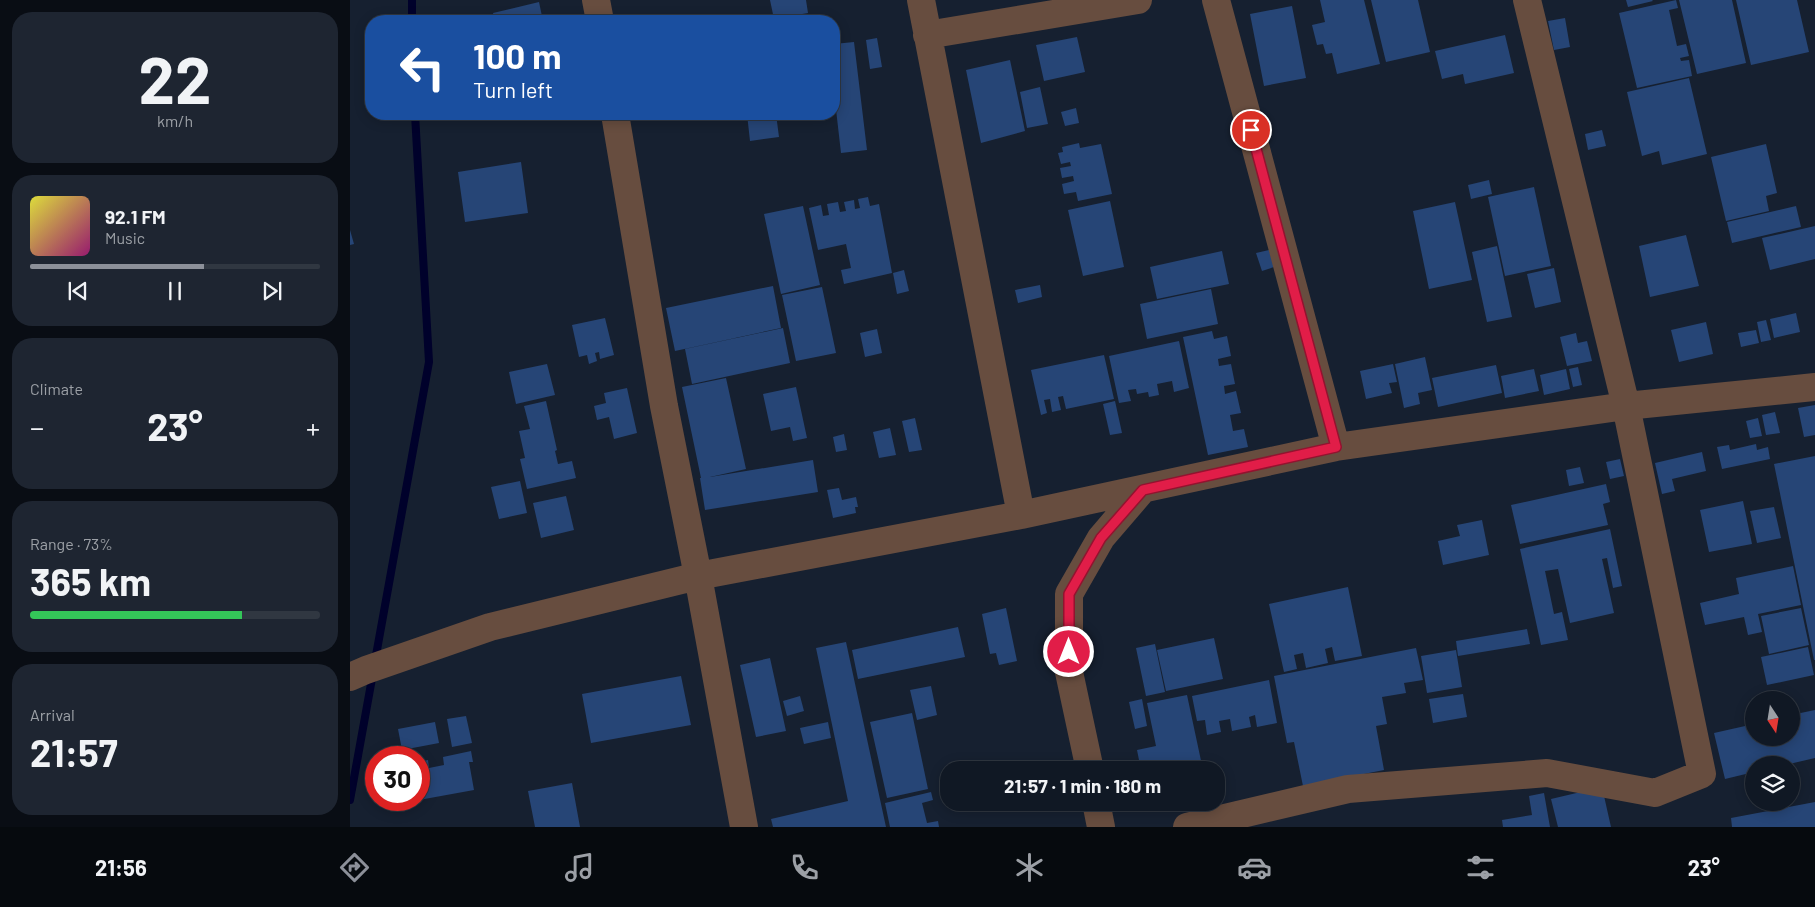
<!DOCTYPE html>
<html lang="en">
<head>
<meta charset="utf-8">
<style>
  body { margin:0; font-family:Barlow,sans-serif; background:#1e2531; color:#f1f3f6; height:100vh; display:flex; flex-direction:column; font-size:19px; white-space:nowrap }
  * { box-sizing:border-box; margin:0 }
  p { font-size:16px; color:#9ca0a6 }
  .icon { flex:none; width:28px; height:28px; fill:none; stroke:currentColor; stroke-width:2; stroke-linecap:round; stroke-linejoin:round }
  .map { position:relative; flex:1; overflow:hidden }
  .details { display:flex; flex-direction:column; gap:12px; padding:12px; background:#090d14; width:350px }
  .details>* { flex:none }
  .top-card { position:absolute; left:15px; top:15px; width:475px; height:105px; border-radius:20px; box-shadow:0 2px 12px #0003,0 0 0 1px #303741; background:#1a4fa0; color:#fff; overflow:hidden }
  .needle { width:32px; rotate:168deg }
  .controls { position:absolute; left:1395px; top:691px; display:grid; gap:10px }
  .controls a { display:grid; place-items:center; width:55px; height:55px; border-radius:50%; background:#101824; box-shadow:0 2px 12px #0003,0 0 0 1px #303741; font-size:25px }
  .speed { position:absolute; left:15px; top:746px; display:flex; gap:10px; font-size:25px; font-weight:700; text-align:center }
  .speed>* { display:grid; place-content:center; width:65px; height:65px; border-radius:50%; background:#101824; box-shadow:0 2px 12px #0003,0 0 0 1px #303741; line-height:1 }
  .speed .limit { border:8px solid #d22; background:#fff; color:#111 }
  .pin { position:absolute; display:grid; place-items:center; width:42px; height:42px; color:#fff; margin:-21px; border:2px solid #fff; border-radius:50%; box-shadow:0 1px 5px #0007 }
  .me { position:absolute; width:55px; margin:-28px; rotate:0deg; stroke-linejoin:round; filter:drop-shadow(0 0 4px #0008) }
  .turn { display:flex; align-items:center; gap:18px; height:105px; padding:0 25px; font-size:22px }
  .turn .icon { width:65px; height:65px; stroke-width:2.5 }
  .turn b { display:block; font-size:35px; line-height:42px }
  .big { font-size:38px; font-weight:700; line-height:1.1 }
  .details .tile { flex:1; display:flex; flex-direction:column; justify-content:center; gap:8px; min-width:0; padding:0 18px; border-radius:20px; background:#1e2531 }
  .details .dial { align-items:center; gap:0 }
  .dial b { font-size:65px; line-height:1 }
  .song { display:flex; align-items:center; gap:15px }
  .cover { width:60px; height:60px; border-radius:8px; background:linear-gradient(135deg,hsl(60 70% 55%),hsl(320 70% 35%)) }
  .played { height:5px; border-radius:2px; background:linear-gradient(90deg,#8c9099 60%,#303741 60%) }
  .keys { display:flex; justify-content:space-around; direction:ltr }
  .heat { display:flex; justify-content:space-between; align-items:center; font-size:28px; direction:ltr }
  .charge { height:8px; border-radius:4px; background:linear-gradient(90deg,#34c759 73%,#303741 0) }
  .trip { position:absolute; left:590px; top:761px; width:285px; height:50px; border-radius:20px; background:#101824; box-shadow:0 2px 12px #0003,0 0 0 1px #303741; font-weight:700; line-height:50px; text-align:center }
  .dock { display:flex; height:80px; justify-content:space-around; align-items:center; background:#060a0e; color:#9ca0a6 }
  .dock .icon { width:35px; height:35px }
  .dock .on { color:#8c9099 }
  .dock b { font-size:22px; color:#f1f3f6 }
  main { display:flex; flex:1; min-height:0 }
  .map>svg:first-child { display:block }
  .lines { fill:none; stroke-linecap:round; stroke-linejoin:round }
  .stream { stroke:#00012b; stroke-width:8 }
  .building { fill:#264576 }
  .minor { stroke:#674d3f; stroke-width:28 }
  .route-casing { stroke:#92132f; stroke-width:12 }
  .route { stroke:#e11d48; stroke-width:9 }
</style>
</head>
<body>
<main>
<section class="details">
<div class="tile dial"><b>22</b><p>km/h</p></div>
<div class="tile">
<div class="song"><i class="cover"></i><div><b>92.1 FM</b><p>Music</p></div></div>
<div class="played"></div>
<div class="keys"><svg class="icon" aria-label="previous" viewBox="0 0 24 24"><path d="M18 5L8 12l10 7zM5 5v14"/></svg><svg class="icon" aria-label="pause" viewBox="0 0 24 24"><path d="M8 5v14M16 5v14"/></svg><svg class="icon" aria-label="next" viewBox="0 0 24 24"><path d="M6 5l10 7-10 7zM19 5v14"/></svg></div>
</div>
<div class="tile"><p>Climate</p>
<div class="heat"><a>−</a><b class="big">23°</b><a>+</a></div>
</div>
<div class="tile"><p>Range · 73%</p><b class="big">365 km</b><div class="charge"></div></div>
<div class="tile"><p>Arrival</p><b class="big">21:57</b></div>
</section>
<div class="map">
<svg width="1465" height="827" viewBox="0 0 1465 827">
  <rect width="100%" height="100%" fill="#162030"/>
  <g class="lines">
    <path class="stream" d="M 62,21 L 62,0
      M 25,661 L 79,362 L 65,114
      M 0,800 L 23,673"/>
  </g>
  <path class="building" d="M 420,0 L 456,0 L 458,13 L 424,19 Z
    M 970,0 L 1014,0 L 1030,64 L 987,74 L 982,53 L 976,54 L 973,44 L 967,45 L 962,25 L 975,22 Z
    M 1021,0 L 1068,0 L 1080,52 L 1036,62 Z
    M 1276,0 L 1302,0 L 1303,1 L 1278,7 Z
    M 1326,0 L 1328,8 L 1319,10 L 1327,46 L 1336,44 L 1339,56 L 1330,58 L 1331,61 L 1339,60 L 1342,76 L 1287,88 L 1269,13 Z
    M 1329,0 L 1382,0 L 1396,63 L 1347,74 Z
    M 1386,0 L 1447,0 L 1459,52 L 1401,65 Z
    M 189,2 L 193,21 L 145,21 L 143,13 Z
    M 942,6 L 956,78 L 914,86 L 900,14 Z
    M 1215,18 L 1220,47 L 1204,50 L 1198,21 Z
    M 1155,35 L 1164,73 L 1115,84 L 1113,74 L 1092,79 L 1085,51 Z
    M 727,37 L 735,72 L 694,81 L 686,45 Z
    M 527,38 L 532,67 L 520,69 L 516,40 Z
    M 504,42 L 517,150 L 491,153 L 484,92 L 484,44 Z
    M 660,60 L 675,131 L 631,143 L 616,70 Z
    M 1339,78 L 1357,154 L 1312,165 L 1309,151 L 1292,156 L 1277,92 Z
    M 690,87 L 698,124 L 677,128 L 670,92 Z
    M 726,108 L 729,123 L 715,126 L 711,112 Z
    M 397,114 L 426,114 L 429,137 L 400,141 Z
    M 1252,130 L 1256,146 L 1238,150 L 1235,134 Z
    M 729,143 L 730,148 L 751,144 L 762,194 L 728,201 L 726,192 L 714,194 L 712,184 L 724,181 L 723,176 L 712,178 L 710,168 L 721,166 L 720,162 L 711,164 L 708,153 L 713,152 L 712,147 Z
    M 1416,144 L 1427,193 L 1416,196 L 1419,211 L 1376,221 L 1361,157 Z
    M 171,162 L 178,213 L 115,222 L 108,172 Z
    M 1139,180 L 1142,194 L 1121,199 L 1118,185 Z
    M 1184,187 L 1201,266 L 1155,276 L 1138,197 Z
    M 518,197 L 520,206 L 529,204 L 542,273 L 494,284 L 491,270 L 501,268 L 496,244 L 468,250 L 459,208 L 471,205 L 473,216 L 479,215 L 477,204 L 488,202 L 490,212 L 496,211 L 494,202 L 504,200 L 505,209 L 510,208 L 508,199 Z
    M 760,201 L 774,267 L 733,276 L 718,210 Z
    M 1105,202 L 1122,280 L 1079,289 L 1063,211 Z
    M 453,206 L 470,285 L 431,294 L 414,214 Z
    M 1446,206 L 1451,227 L 1382,243 L 1377,222 Z
    M 1465,226 L 1465,259 L 1420,270 L 1412,238 Z
    M 0,230 L 4,244 L 0,245 Z
    M 1336,235 L 1349,286 L 1300,297 L 1289,246 Z
    M 1147,246 L 1162,317 L 1137,322 L 1122,252 Z
    M 919,250 L 924,267 L 912,271 L 906,253 Z
    M 872,251 L 879,284 L 807,299 L 800,267 Z
    M 1204,268 L 1211,302 L 1185,308 L 1177,274 Z
    M 554,270 L 559,291 L 547,294 L 543,273 Z
    M 690,285 L 692,297 L 668,303 L 665,290 Z
    M 423,286 L 431,328 L 325,351 L 316,308 Z
    M 472,287 L 486,353 L 446,361 L 432,295 Z
    M 861,289 L 868,324 L 797,339 L 790,304 Z
    M 1446,313 L 1450,332 L 1424,338 L 1420,319 Z
    M 255,318 L 264,355 L 250,359 L 249,352 L 245,353 L 247,361 L 239,364 L 237,355 L 229,357 L 222,325 Z
    M 1416,320 L 1421,340 L 1411,342 L 1407,322 Z
    M 1356,322 L 1363,354 L 1329,362 L 1321,330 Z
    M 433,328 L 440,363 L 342,384 L 335,349 Z
    M 527,329 L 532,353 L 515,357 L 510,333 Z
    M 1406,330 L 1409,343 L 1391,347 L 1388,333 Z
    M 862,331 L 864,339 L 877,336 L 881,356 L 868,359 L 869,366 L 881,364 L 885,384 L 874,386 L 875,394 L 886,391 L 891,413 L 880,415 L 883,431 L 894,429 L 898,447 L 858,455 L 833,337 Z
    M 1226,333 L 1228,343 L 1237,341 L 1242,361 L 1217,366 L 1210,337 Z
    M 829,341 L 839,388 L 824,392 L 822,381 L 807,384 L 809,395 L 799,397 L 798,392 L 787,394 L 786,389 L 778,390 L 781,401 L 769,403 L 759,356 Z
    M 754,355 L 764,399 L 716,409 L 713,396 L 708,397 L 711,410 L 702,412 L 700,399 L 694,400 L 697,413 L 691,415 L 681,370 Z
    M 1075,357 L 1082,390 L 1068,393 L 1070,404 L 1054,408 L 1045,364 Z
    M 197,364 L 205,395 L 166,404 L 159,372 Z
    M 1043,364 L 1047,382 L 1039,383 L 1042,393 L 1016,399 L 1010,371 Z
    M 1146,365 L 1152,393 L 1088,407 L 1082,378 Z
    M 1228,367 L 1232,385 L 1223,387 L 1219,369 Z
    M 1184,369 L 1189,391 L 1155,398 L 1151,376 Z
    M 1216,369 L 1220,389 L 1194,395 L 1190,375 Z
    M 376,378 L 396,469 L 360,477 L 463,460 L 468,492 L 355,510 L 350,478 L 351,478 L 332,387 Z
    M 446,387 L 457,438 L 443,441 L 440,427 L 421,431 L 413,394 Z
    M 277,388 L 287,433 L 264,439 L 259,417 L 247,420 L 244,406 L 256,403 L 254,393 Z
    M 196,401 L 207,450 L 205,451 L 208,464 L 222,461 L 226,478 L 177,489 L 170,459 L 175,458 L 169,431 L 180,429 L 174,406 Z
    M 765,401 L 772,433 L 760,435 L 753,404 Z
    M 1465,405 L 1465,435 L 1454,437 L 1448,408 Z
    M 1425,412 L 1430,433 L 1416,435 L 1412,415 Z
    M 565,418 L 572,450 L 559,452 L 552,421 Z
    M 1408,418 L 1412,436 L 1400,438 L 1396,421 Z
    M 540,428 L 546,455 L 529,458 L 523,432 Z
    M 494,434 L 497,450 L 486,452 L 483,437 Z
    M 1406,444 L 1407,450 L 1418,447 L 1420,459 L 1372,469 L 1367,447 L 1379,445 L 1380,450 Z
    M 1352,452 L 1356,471 L 1322,479 L 1325,491 L 1312,494 L 1305,463 Z
    M 1465,456 L 1465,660 L 1464,660 L 1424,464 Z
    M 1270,459 L 1274,476 L 1260,479 L 1256,462 Z
    M 1230,467 L 1234,483 L 1219,486 L 1216,470 Z
    M 170,481 L 177,513 L 149,519 L 141,487 Z
    M 1256,484 L 1260,502 L 1253,504 L 1258,525 L 1170,544 L 1161,505 Z
    M 489,488 L 492,500 L 506,497 L 508,507 L 505,507 L 506,513 L 483,518 L 477,490 Z
    M 216,496 L 224,530 L 191,538 L 183,503 Z
    M 1393,501 L 1402,544 L 1359,552 L 1350,510 Z
    M 1424,507 L 1431,538 L 1407,543 L 1400,511 Z
    M 1132,520 L 1139,555 L 1093,565 L 1088,541 L 1110,536 L 1107,525 Z
    M 1260,529 L 1272,586 L 1263,588 L 1257,558 L 1252,559 L 1264,613 L 1220,623 L 1208,569 L 1195,571 L 1204,614 L 1212,612 L 1218,640 L 1191,645 L 1170,549 Z
    M 1443,566 L 1451,605 L 1408,614 L 1412,632 L 1398,635 L 1394,617 L 1355,625 L 1350,603 L 1389,594 L 1386,578 Z
    M 998,587 L 1012,656 L 985,661 L 982,647 L 975,649 L 978,663 L 956,668 L 953,653 L 944,655 L 947,669 L 934,672 L 919,604 Z
    M 656,608 L 667,661 L 649,665 L 646,653 L 640,654 L 632,614 Z
    M 1451,608 L 1459,645 L 1419,654 L 1411,616 Z
    M 608,627 L 615,657 L 508,679 L 502,650 Z
    M 1177,629 L 1180,644 L 1108,656 L 1106,641 Z
    M 864,638 L 873,679 L 816,691 L 807,650 Z
    M 496,642 L 536,827 L 423,827 L 421,819 L 498,801 L 466,648 Z
    M 805,644 L 815,692 L 796,696 L 786,648 Z
    M 1458,647 L 1464,675 L 1417,685 L 1411,657 Z
    M 1066,648 L 1073,680 L 1054,683 L 1056,693 L 1032,697 L 1037,724 L 1026,726 L 1034,770 L 953,786 L 944,742 L 937,743 L 924,676 Z
    M 1106,650 L 1112,687 L 1077,693 L 1071,656 Z
    M 420,658 L 436,731 L 406,737 L 390,665 Z
    M 331,676 L 341,725 L 241,743 L 232,694 Z
    M 919,680 L 927,723 L 907,727 L 905,715 L 899,717 L 901,727 L 882,731 L 880,719 L 869,721 L 871,732 L 857,735 L 855,720 L 847,721 L 842,696 Z
    M 581,686 L 587,715 L 567,720 L 560,690 Z
    M 1113,694 L 1117,717 L 1083,723 L 1079,699 Z
    M 837,695 L 853,770 L 833,770 L 832,768 L 791,770 L 787,750 L 806,746 L 797,703 Z
    M 450,696 L 454,711 L 437,716 L 433,701 Z
    M 792,699 L 797,726 L 785,729 L 779,702 Z
    M 1465,710 L 1465,758 L 1435,765 L 1404,765 L 1404,772 L 1375,779 L 1364,733 L 1404,724 L 1404,738 L 1441,738 L 1441,715 Z
    M 562,713 L 578,789 L 537,798 L 520,722 Z
    M 116,716 L 122,743 L 102,747 L 97,719 Z
    M 85,722 L 89,743 L 52,750 L 48,729 Z
    M 478,722 L 481,738 L 454,744 L 450,728 Z
    M 121,751 L 123,762 L 119,762 L 124,790 L 69,800 L 69,762 L 78,760 L 79,768 L 94,765 L 93,757 Z
    M 222,783 L 230,827 L 185,827 L 178,791 Z
    M 1252,787 L 1261,827 L 1208,827 L 1201,799 Z
    M 581,792 L 583,800 L 572,803 L 577,823 L 588,821 L 589,827 L 540,827 L 535,803 Z
    M 1194,793 L 1200,827 L 1153,827 L 1152,820 L 1182,815 L 1179,796 Z
    M 1465,802 L 1465,827 L 1382,827 L 1381,818 Z"/>
  <g class="lines">
    <path class="minor" d="M 246,0 L 250,21
      M 571,0 L 671,515
      M 866,0 L 986,447
      M 577,35 L 788,0
      M 265,114 L 314,406 L 348,576 L 671,515 L 986,447 L 1276,406 L 1465,387
      M 0,677 L 16,670 L 140,627 L 348,576 L 394,827
      M 740,770 L 719,672 L 719,594 L 751,538 L 793,489
      M 746,802 L 751,827
      M 837,827 L 998,789 L 1197,773 L 1305,793 L 1352,774 L 1276,406 L 1177,0"/>
  </g>
  <g class="lines">
    <g class="route-casing">
      <path id="route" d="M 719,652 L 719,594 L 751,538 L 793,490 L 986,447 L 901,130"/>
    </g>
    <use href="#route" class="route"/>
  </g>
</svg>
<div class="controls">
<a><svg class="needle" viewBox="-14 -14 28 28"><path d="M0-13l5 13h-10z" fill="#e53935"/><path d="M0 13l5-13h-10z" fill="#9ca0a6"/></svg></a>
<a><svg class="icon" aria-label="layers" viewBox="0 0 24 24"><path d="M12 4l9 5-9 5-9-5zM3 14l9 5 9-5"/></svg></a>
</div>
<div class="speed"><div class="limit">30</div></div>
<div class="pin" style="left:901px;top:130px;background:#d93025"><svg class="icon" aria-label="arrive" viewBox="0 0 24 24"><path d="M6 21V4h12l-3 4 3 4H6"/></svg></div>
<svg class="me" style="left:719px;top:652px" viewBox="-20 -20 40 40"><circle r="17" fill="#e11d48" stroke="#fff" stroke-width="3"/><path d="M0-11L8 9 0 5-8 9z" fill="#fff"/></svg>
<div class="trip">21:57 · 1 min · 180 m</div>
<div class="top-card">
<div class="turn"><svg class="icon" aria-label="left" viewBox="0 0 24 24"><path d="M17 20v-9H6M10 6l-5 5 5 5"/></svg><div><b>100 m</b>Turn left</div></div>
</div>
</div>
</main>
<nav class="dock">
<b>21:56</b>
<svg class="icon on" aria-label="directions" viewBox="0 0 24 24"><path d="M12 3l9 9-9 9-9-9zM9 14v-3h6M13 9l2 2-2 2"/></svg>
<svg class="icon" aria-label="music" viewBox="0 0 24 24"><path d="M9 18V5l10-2v13"/><circle cx="6" cy="18" r="3"/><circle cx="16" cy="16" r="3"/></svg>
<svg class="icon" aria-label="phone" viewBox="0 0 24 24"><path d="M5 4h4l2 5-3 2q2 4 5 5l2-3 5 2v4C11 20 4 13 5 4z"/></svg>
<svg class="icon" aria-label="climate" viewBox="0 0 24 24"><path d="M12 3v18M4 7l16 10M4 17L20 7"/></svg>
<svg class="icon" aria-label="car" viewBox="0 0 24 24"><path d="M5 17H2v-5l4-1 3-4h7l3 4 3 1v5h-3M9 17h6M6 11h13"/><circle cx="7" cy="17" r="2"/><circle cx="17" cy="17" r="2"/></svg>
<svg class="icon" aria-label="filters" viewBox="0 0 24 24"><path d="M4 7h16M4 17h16"/><circle cx="9" cy="7" r="2"/><circle cx="15" cy="17" r="2"/></svg>
<b>23°</b>
</nav>
</body>
</html>
